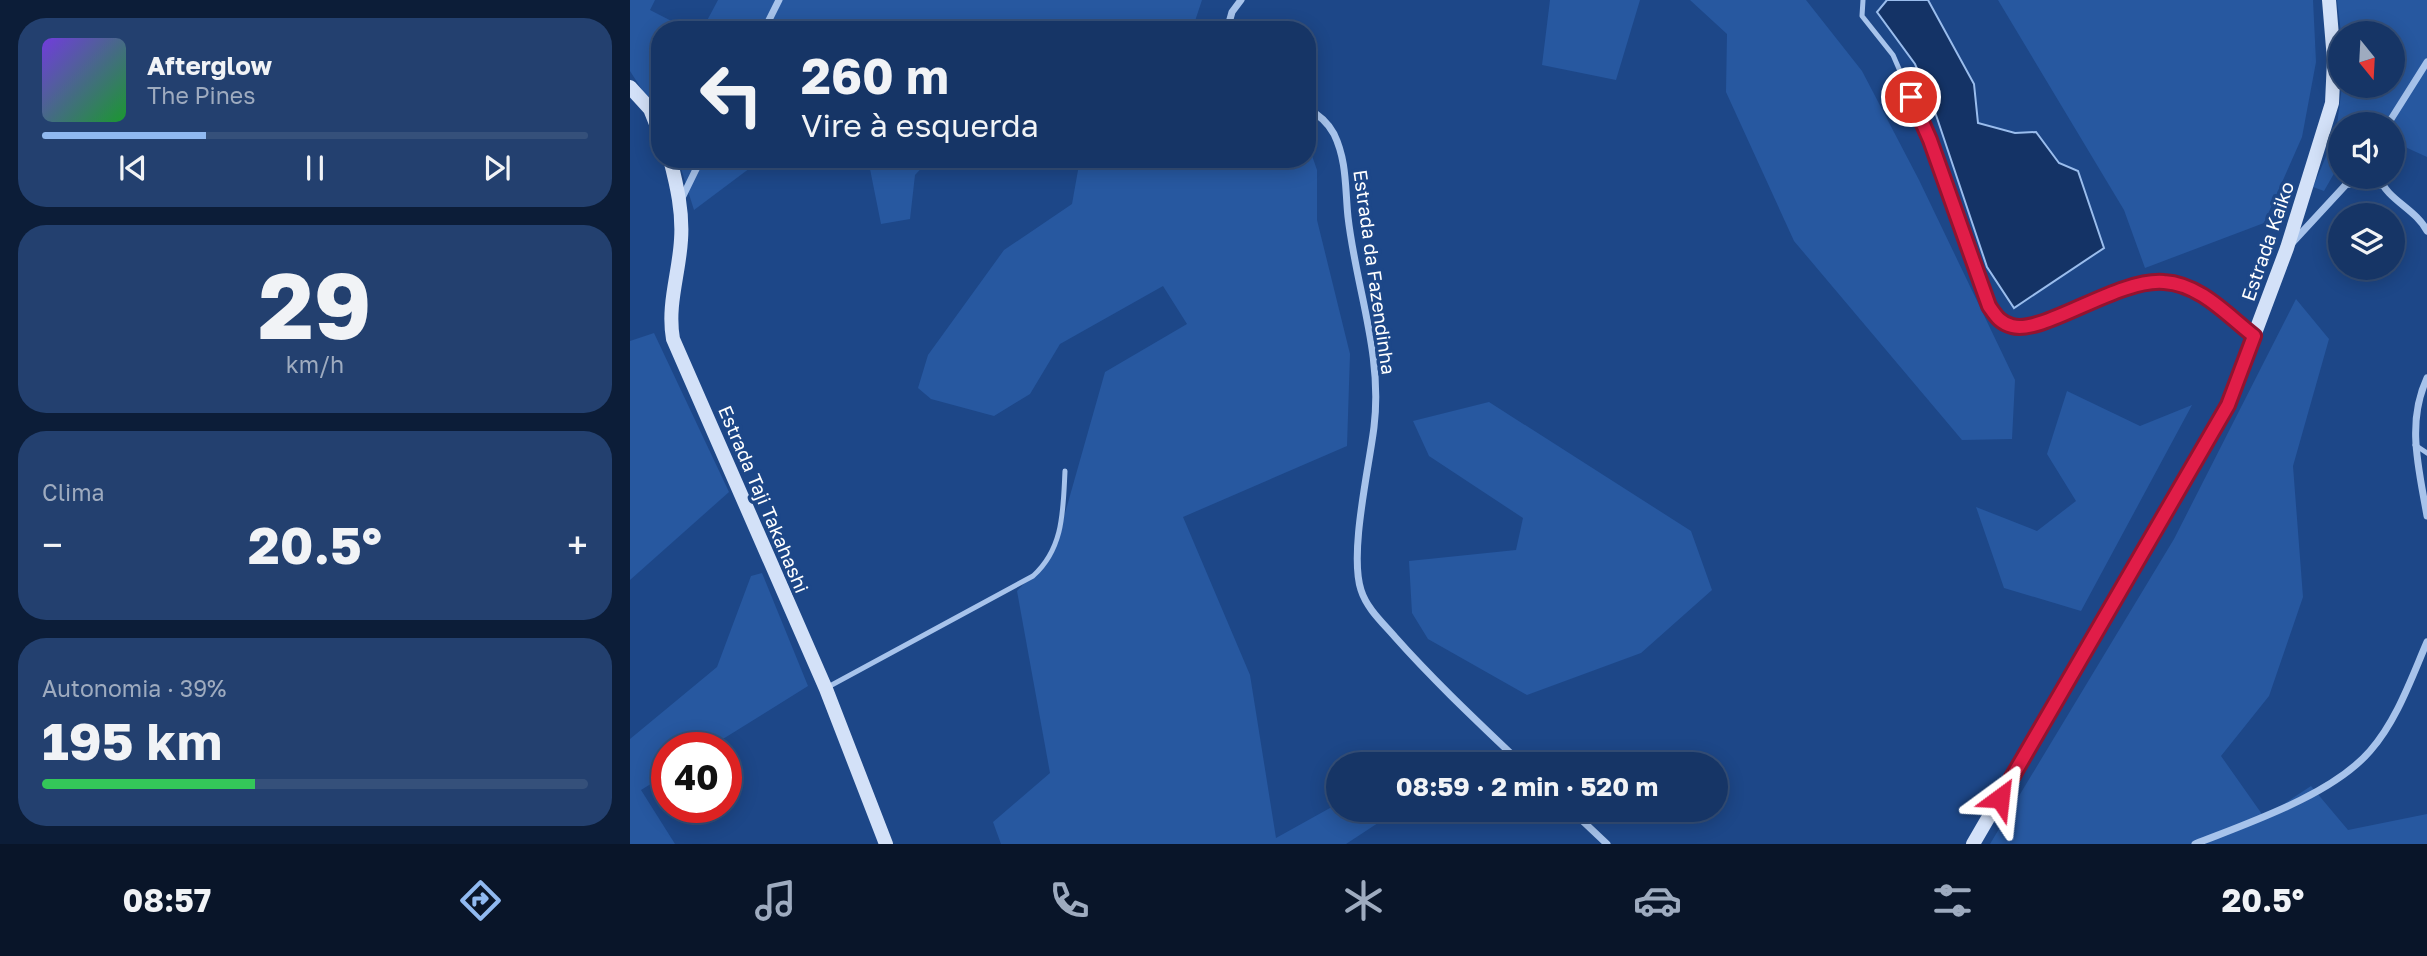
<!DOCTYPE html>
<html lang="pt">
<head>
<meta charset="utf-8">
<style>
  body { margin:0; font-family:"Golos Text",sans-serif; background:#23406f; color:#f1f3f6; height:100vh; display:flex; flex-direction:column; font-size:26px; white-space:nowrap }
  * { box-sizing:border-box; margin:0 }
  p { font-size:23px; color:#9eabbf }
  .icon { flex:none; width:38px; height:38px; fill:none; stroke:currentColor; stroke-width:2; stroke-linecap:round; stroke-linejoin:round }
  .map { position:relative; flex:1; overflow:hidden }
  .panel { display:flex; flex-direction:column; gap:18px; padding:18px; background:#0c1d38; width:630px }
  .panel>* { flex:none }
  .guide { position:absolute; left:21px; top:21px; width:665px; height:147px; border-radius:28px; box-shadow:0 4px 18px #0003,0 0 0 2px #35507a; background:#163566; color:#f1f3f6; overflow:hidden }
  .needle { width:46px; rotate:162deg }
  .fabs { position:absolute; left:1698px; top:21px; display:grid; gap:14px }
  .fabs a { display:grid; place-items:center; width:77px; height:77px; border-radius:50%; background:#163566; box-shadow:0 4px 18px #0003,0 0 0 2px #35507a; font-size:35px }
  .speed { position:absolute; left:21px; top:732px; display:flex; gap:14px; font-size:35px; font-weight:700; text-align:center }
  .speed>* { display:grid; place-content:center; width:91px; height:91px; border-radius:50%; background:#163566; box-shadow:0 4px 18px #0003,0 0 0 2px #35507a; line-height:1 }
  .speed .limit { border:10px solid #d22; background:#fff; color:#111 }
  .pin { position:absolute; display:grid; place-items:center; width:60px; height:60px; color:#fff; margin:-30px; border:4px solid #fff; border-radius:50%; box-shadow:0 2px 7px #0007 }
  .me { position:absolute; width:77px; margin:-38px; rotate:30deg; stroke-linejoin:round; filter:drop-shadow(0 0 5px #0008) }
  .turn { display:flex; align-items:center; gap:24px; height:147px; padding:0 35px; font-size:32px }
  .turn .icon { width:91px; height:91px; stroke-width:2.5 }
  .turn b { display:block; font-size:49px; line-height:60px }
  .big { font-size:52px; font-weight:700; line-height:1.1 }
  .panel .card { flex:1; display:flex; flex-direction:column; justify-content:center; gap:10px; min-width:0; padding:0 24px; border-radius:28px; background:#23406f }
  .panel .dial { align-items:center; gap:0 }
  .dial b { font-size:91px; line-height:1 }
  .song { display:flex; align-items:center; gap:21px }
  .cover { width:84px; height:84px; border-radius:10px; background:linear-gradient(135deg,hsl(260 70% 55%),hsl(130 70% 35%)) }
  .played { height:7px; border-radius:4px; background:linear-gradient(90deg,#90b9f0 30%,#35507a 30%) }
  .keys { display:flex; justify-content:space-around; direction:ltr }
  .heat { display:flex; justify-content:space-between; align-items:center; font-size:38px; direction:ltr }
  .charge { height:10px; border-radius:5px; background:linear-gradient(90deg,#34c759 39%,#35507a 0) }
  .trip { position:absolute; left:696px; top:752px; width:402px; height:70px; border-radius:35px; background:#163566; box-shadow:0 4px 18px #0003,0 0 0 2px #35507a; font-weight:700; line-height:70px; text-align:center }
  .menu { display:flex; height:112px; justify-content:space-around; align-items:center; background:#091529; color:#9eabbf }
  .menu .icon { width:49px; height:49px }
  .menu .active { color:#90b9f0 }
  .menu b { font-size:32px; color:#f1f3f6 }
  main { display:flex; flex:1; min-height:0 }
  .map>svg:first-child { display:block }
  .green { fill:#2758a0 }
  .water { fill:#143366; stroke:#9abded; stroke-width:2 }
  .lines { fill:none; stroke-linecap:round; stroke-linejoin:round }
  .lane { stroke:#a7c3eb; stroke-width:5 }
  .street { stroke:#a7c3eb; stroke-width:7 }
  .secondary { stroke:#d3e1f8; stroke-width:14 }
  .route-casing { stroke:#92132f; stroke-width:18 }
  .route { stroke:#e11d48; stroke-width:12 }
  .labels { text-anchor:middle; dominant-baseline:central; stroke-width:7; stroke-linejoin:round; paint-order:stroke }
  .street-label { font-size:19px; fill:#fff; stroke:#1d4788 }
</style>
</head>
<body>
<main>
<section class="panel">
<div class="card">
<div class="song"><i class="cover"></i><div><b>Afterglow</b><p>The Pines</p></div></div>
<div class="played"></div>
<div class="keys"><svg class="icon" aria-label="previous" viewBox="0 0 24 24"><path d="M18 5L8 12l10 7zM5 5v14"/></svg><svg class="icon" aria-label="pause" viewBox="0 0 24 24"><path d="M8 5v14M16 5v14"/></svg><svg class="icon" aria-label="next" viewBox="0 0 24 24"><path d="M6 5l10 7-10 7zM19 5v14"/></svg></div>
</div>
<div class="card dial"><b>29</b><p>km/h</p></div>
<div class="card"><p>Clima</p>
<div class="heat"><a>−</a><b class="big">20.5°</b><a>+</a></div>
</div>
<div class="card"><p>Autonomia · 39%</p><b class="big">195 km</b><div class="charge"></div></div>
</section>
<div class="map">
<svg width="1797" height="844" viewBox="0 0 1797 844">
  <rect width="100%" height="100%" fill="#1d4788"/>
  <path class="green" d="M 0,0 L 25,0 L 20,10 L 59,30 L 30,30 L 30,118 L 0,71 Z
    M 88,0 L 572,0 L 562,30 L 72,30 Z
    M 920,0 L 1010,0 L 986,80 L 912,65 Z
    M 1060,0 L 1176,0 L 1232,71 L 1289,180 L 1385,380 L 1382,439 L 1332,440 L 1164,241 L 1096,92 L 1097,34 Z
    M 1368,0 L 1683,0 L 1686,62 L 1672,137 L 1634,223 L 1515,268 L 1494,210 Z
    M 1707,0 L 1797,0 L 1797,157 L 1762,141 L 1762,124 L 1710,124 L 1710,163 L 1694,191 L 1683,187 L 1706,133 L 1712,86 L 1762,86 L 1762,33 L 1711,33 Z
    M 677,141 L 687,170 L 687,220 L 720,354 L 717,446 L 553,517 L 620,675 L 646,838 L 709,803 L 709,810 L 740,810 L 751,821 L 716,844 L 371,844 L 363,822 L 420,773 L 387,591 L 424,552 L 475,372 L 557,324 L 533,286 L 430,344 L 400,394 L 364,416 L 301,399 L 288,388 L 298,355 L 374,250 L 442,204 L 450,159 L 677,159 Z
    M 48,159 L 132,159 L 64,210 Z
    M 238,159 L 300,159 L 285,175 L 280,219 L 251,224 Z
    M 1666,299 L 1699,339 L 1663,466 L 1673,597 L 1639,696 L 1591,756 L 1634,817 L 1681,786 L 1718,830 L 1797,814 L 1797,844 L 1360,844 L 1544,539 Z
    M 24,333 L 99,492 L 0,580 L 0,341 Z
    M 1437,391 L 1510,426 L 1562,405 L 1451,611 L 1374,588 L 1346,507 L 1407,531 L 1446,501 L 1417,454 Z
    M 859,402 L 1061,531 L 1082,590 L 1011,653 L 897,695 L 798,639 L 782,613 L 779,561 L 886,550 L 893,518 L 799,456 L 783,421 Z
    M 132,573 L 178,686 L 80,747 L 37,747 L 37,774 L 11,790 L 45,844 L 0,844 L 0,739 L 87,667 L 121,576 Z"/>
  <path class="water" d="M 1257,0 L 1298,0 L 1344,84 L 1348,123 L 1385,133 L 1406,132 L 1429,163 L 1448,171 L 1474,248 L 1384,308 L 1357,267 L 1303,106 L 1285,64 L 1247,12 Z"/>
  <g class="lines">
    <path class="lane" d="M 1233,0 L 1232,16 L 1263,55 L 1300,140 L 1359,306 C 1366,316 1370,323 1382,326 C 1415,335 1487,276 1535,282 C 1570,286 1595,313 1621,334
      M 1785,445 L 1797,453
      M 198,687 L 403,576 C 434,548 433,510 435,471"/>
    <path class="street" d="M 134,30 L 149,0
      M 597,30 L 602,12 L 611,0
      M 677,109 C 688,114 698,123 704,134 C 717,161 715,188 718,217 C 726,288 753,354 744,427 C 739,468 719,553 731,590 C 737,609 753,623 765,637 C 805,682 849,723 893,765
      M 1758,124 L 1797,62
      M 1749,177 C 1757,200 1786,209 1797,231
      M 1718,184 L 1752,185
      M 51,200 L 71,159
      M 1662,243 L 1723,177
      M 1797,378 C 1776,423 1789,469 1797,516
      M 941,810 L 977,844
      M 1565,844 C 1618,823 1702,795 1740,751 C 1767,720 1781,679 1797,642"/>
    <path class="secondary" d="M 0,87 L 20,109 L 30,134
      M 40,159 C 47,186 53,212 51,240 C 49,274 37,305 43,339 L 196,689 L 256,844
      M 1343,844 L 1598,405 L 1657,248 L 1702,103 L 1704,60 L 1699,0"/>
  </g>
  <g class="lines">
    <g class="route-casing">
      <path id="route" d="M 1281,97 L 1300,140 L 1359,306 C 1366,316 1370,323 1382,326 C 1413,335 1488,278 1534,282 C 1570,284 1597,315 1624,336 L 1598,405 L 1370,798"/>
    </g>
    <use href="#route" class="route"/>
  </g>
  <g class="labels">
    <g class="street-label">
      <text transform="translate(1637 241) rotate(-71)">Estrada Kaiko</text>
      <text transform="translate(745 272) rotate(82)">Estrada da Fazendinha</text>
      <text transform="translate(134 499) rotate(67)">Estrada Taji Takahashi</text>
    </g>
  </g>
</svg>
<div class="fabs">
<a><svg class="needle" viewBox="-14 -14 28 28"><path d="M0-13l5 13h-10z" fill="#e53935"/><path d="M0 13l5-13h-10z" fill="#9eabbf"/></svg></a>
<a><svg class="icon" aria-label="sound" viewBox="0 0 24 24"><path d="M4 9h4l5-4v14l-5-4H4zM17 9q2 3 0 6"/></svg></a>
<a><svg class="icon" aria-label="layers" viewBox="0 0 24 24"><path d="M12 4l9 5-9 5-9-5zM3 14l9 5 9-5"/></svg></a>
</div>
<div class="speed"><div class="limit">40</div></div>
<div class="pin" style="left:1281px;top:97px;background:#d93025"><svg class="icon" aria-label="arrive" viewBox="0 0 24 24"><path d="M6 21V4h12l-3 4 3 4H6"/></svg></div>
<svg class="me" style="left:1370px;top:798px" viewBox="-20 -20 40 40"><path d="M0-17L14 15 0 8-14 15z" fill="#e11d48" stroke="#fff" stroke-width="4"/></svg>
<div class="trip">08:59 · 2 min · 520 m</div>
<div class="guide">
<div class="turn"><svg class="icon" aria-label="left" viewBox="0 0 24 24"><path d="M17 20v-9H6M10 6l-5 5 5 5"/></svg><div><b>260 m</b>Vire à esquerda</div></div>
</div>
</div>
</main>
<nav class="menu">
<b>08:57</b>
<svg class="icon active" aria-label="directions" viewBox="0 0 24 24"><path d="M12 3l9 9-9 9-9-9zM9 14v-3h6M13 9l2 2-2 2"/></svg>
<svg class="icon" aria-label="music" viewBox="0 0 24 24"><path d="M9 18V5l10-2v13"/><circle cx="6" cy="18" r="3"/><circle cx="16" cy="16" r="3"/></svg>
<svg class="icon" aria-label="phone" viewBox="0 0 24 24"><path d="M5 4h4l2 5-3 2q2 4 5 5l2-3 5 2v4C11 20 4 13 5 4z"/></svg>
<svg class="icon" aria-label="climate" viewBox="0 0 24 24"><path d="M12 3v18M4 7l16 10M4 17L20 7"/></svg>
<svg class="icon" aria-label="car" viewBox="0 0 24 24"><path d="M5 17H2v-5l4-1 3-4h7l3 4 3 1v5h-3M9 17h6M6 11h13"/><circle cx="7" cy="17" r="2"/><circle cx="17" cy="17" r="2"/></svg>
<svg class="icon" aria-label="filters" viewBox="0 0 24 24"><path d="M4 7h16M4 17h16"/><circle cx="9" cy="7" r="2"/><circle cx="15" cy="17" r="2"/></svg>
<b>20.5°</b>
</nav>
</body>
</html>
